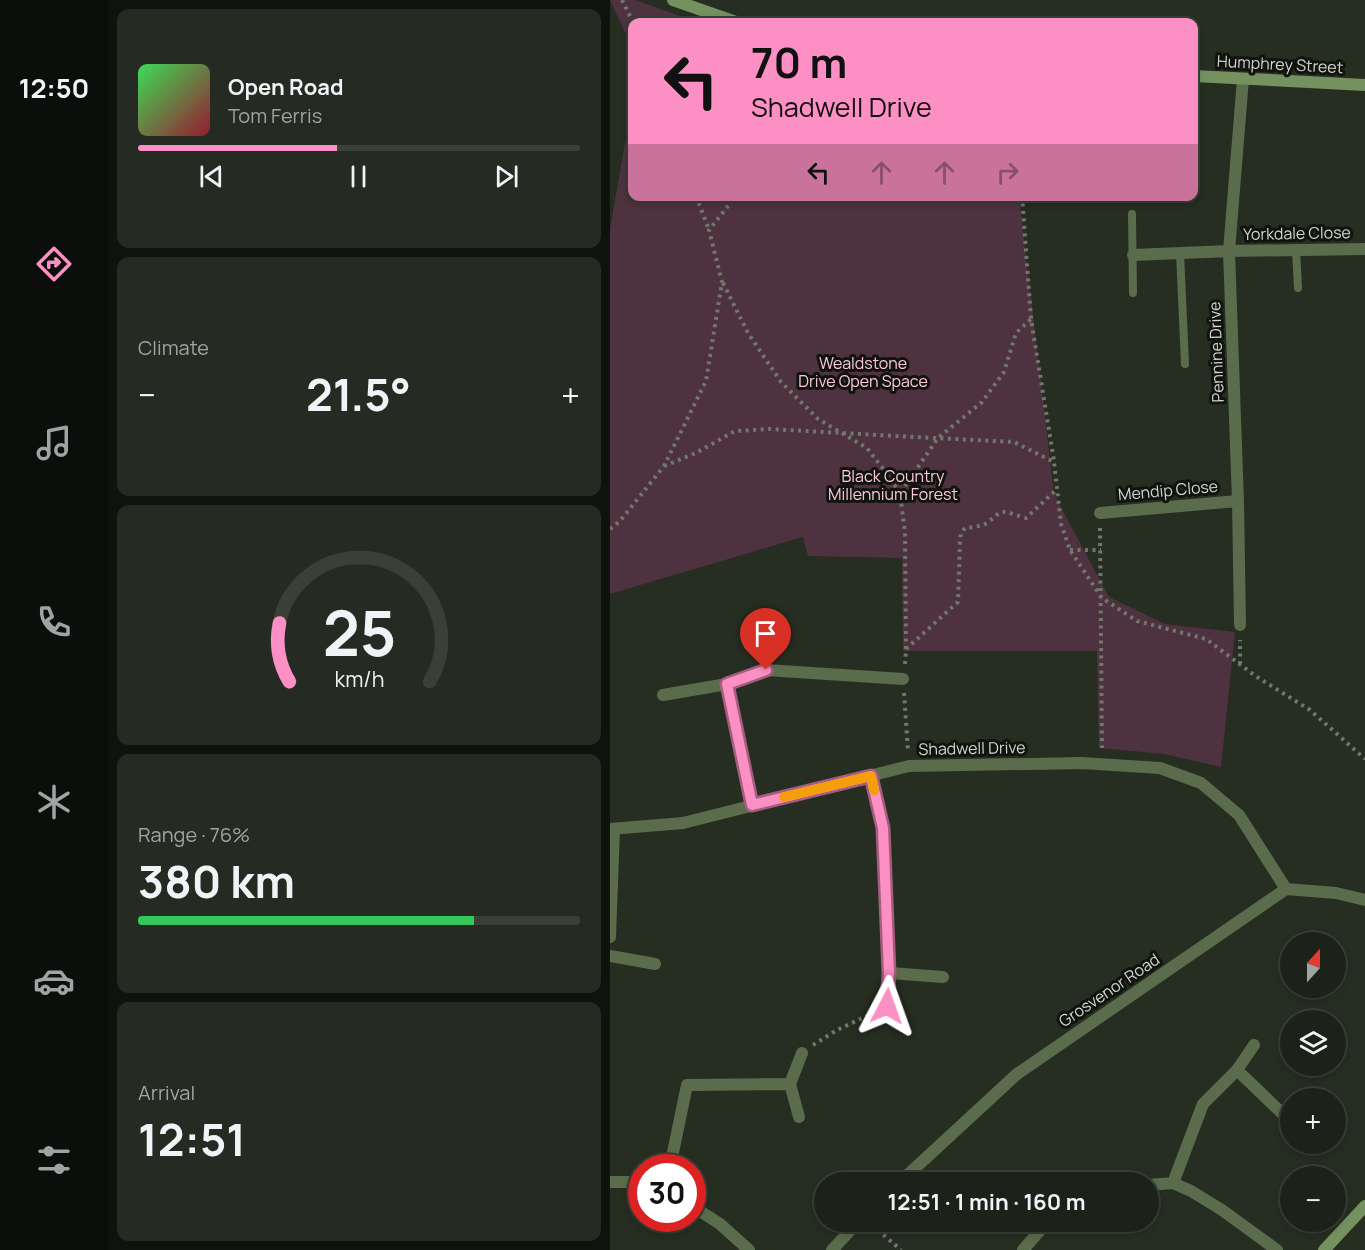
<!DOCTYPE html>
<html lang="en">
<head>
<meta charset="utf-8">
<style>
  body { margin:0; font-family:Manrope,sans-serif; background:#252a22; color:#f1f3f6; height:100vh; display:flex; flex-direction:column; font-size:22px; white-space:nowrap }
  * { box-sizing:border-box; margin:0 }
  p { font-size:20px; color:#a0a4a2 }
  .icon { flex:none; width:33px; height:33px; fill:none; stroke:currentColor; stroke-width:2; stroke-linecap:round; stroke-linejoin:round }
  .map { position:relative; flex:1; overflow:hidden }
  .side { display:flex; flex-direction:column; gap:9px; padding:9px; background:#0f130e; width:502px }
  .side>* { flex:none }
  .hud { position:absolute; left:18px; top:18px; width:570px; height:183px; border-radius:12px; box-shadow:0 3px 9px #0003,0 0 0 2px #3a3f38; background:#fc8fc3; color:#111; overflow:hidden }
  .needle { width:39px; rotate:21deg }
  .tools { position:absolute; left:670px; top:932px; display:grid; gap:12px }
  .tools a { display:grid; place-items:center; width:66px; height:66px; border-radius:50%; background:#1c2219; box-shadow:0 3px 9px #0003,0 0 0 2px #3a3f38; font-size:30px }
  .speed { position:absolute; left:18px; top:1154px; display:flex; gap:12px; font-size:30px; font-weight:700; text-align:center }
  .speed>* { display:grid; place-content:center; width:78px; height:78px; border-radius:50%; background:#1c2219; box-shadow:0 3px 9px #0003,0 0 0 2px #3a3f38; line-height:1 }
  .speed .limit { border:9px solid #d22; background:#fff; color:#111 }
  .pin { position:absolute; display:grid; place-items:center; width:51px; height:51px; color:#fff; margin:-62px -26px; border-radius:50% 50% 50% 0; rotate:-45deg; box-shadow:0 0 6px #0007 }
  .pin .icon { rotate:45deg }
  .me { position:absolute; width:66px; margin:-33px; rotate:4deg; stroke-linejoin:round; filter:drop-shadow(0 0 4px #0008) }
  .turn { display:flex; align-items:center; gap:21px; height:126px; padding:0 24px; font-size:27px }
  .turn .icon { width:78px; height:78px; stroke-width:2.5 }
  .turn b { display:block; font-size:42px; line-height:51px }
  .lanes { display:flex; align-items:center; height:57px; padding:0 24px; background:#0003; justify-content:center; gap:30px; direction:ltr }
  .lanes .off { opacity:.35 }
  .big { font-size:45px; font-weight:700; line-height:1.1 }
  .side .tile { flex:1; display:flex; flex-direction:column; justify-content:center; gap:9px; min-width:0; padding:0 21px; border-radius:12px; background:#252a22 }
  .side .dial { align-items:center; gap:0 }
  .dial svg { height:156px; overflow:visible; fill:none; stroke:#3a3f38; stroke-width:7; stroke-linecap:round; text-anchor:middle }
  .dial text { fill:#f1f3f6; stroke:none }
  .song { display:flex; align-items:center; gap:18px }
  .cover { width:72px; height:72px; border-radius:9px; background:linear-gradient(135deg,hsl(130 70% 55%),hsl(350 70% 35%)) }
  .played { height:6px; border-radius:3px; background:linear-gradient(90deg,#fc8fc3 45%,#3a3f38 45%) }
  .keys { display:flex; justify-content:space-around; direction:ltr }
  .heat { display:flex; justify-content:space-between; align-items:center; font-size:33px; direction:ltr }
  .charge { height:9px; border-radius:4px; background:linear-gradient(90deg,#34c759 76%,#3a3f38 0) }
  .trip { position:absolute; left:204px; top:1172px; width:345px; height:60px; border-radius:30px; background:#1c2219; box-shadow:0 3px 9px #0003,0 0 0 2px #3a3f38; font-weight:700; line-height:60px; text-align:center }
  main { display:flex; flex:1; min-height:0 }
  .tab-bar { display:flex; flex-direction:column; width:108px; justify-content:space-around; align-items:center; background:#0b0e0a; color:#a0a4a2 }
  .tab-bar .icon { width:42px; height:42px }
  .tab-bar .selected { color:#fc8fc3 }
  .tab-bar b { font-size:27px; color:#f1f3f6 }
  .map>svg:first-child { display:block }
  .green { fill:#4e323f }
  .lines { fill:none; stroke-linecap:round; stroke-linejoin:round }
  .path { stroke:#71776c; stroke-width:4; stroke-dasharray:3 4.5; stroke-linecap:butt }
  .lane { stroke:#5b6c4d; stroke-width:8 }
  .street { stroke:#5b6c4d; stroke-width:12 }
  .secondary { stroke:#75915f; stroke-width:12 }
  .route-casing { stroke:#a45d7f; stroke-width:15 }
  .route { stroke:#fc8fc3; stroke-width:10 }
  .slow { stroke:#f59e0b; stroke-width:10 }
  .labels { text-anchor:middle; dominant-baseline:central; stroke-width:6; stroke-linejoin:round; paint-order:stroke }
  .street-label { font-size:16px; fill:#d2d6ce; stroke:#11140e }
  .park-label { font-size:16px; fill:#fcc6de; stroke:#11140e }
</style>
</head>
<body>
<main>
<nav class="tab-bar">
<b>12:50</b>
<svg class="icon selected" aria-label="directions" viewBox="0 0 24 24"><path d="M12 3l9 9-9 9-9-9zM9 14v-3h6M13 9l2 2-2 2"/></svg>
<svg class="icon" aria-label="music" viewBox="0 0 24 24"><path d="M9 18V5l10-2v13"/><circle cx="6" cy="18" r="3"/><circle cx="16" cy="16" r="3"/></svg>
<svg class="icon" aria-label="phone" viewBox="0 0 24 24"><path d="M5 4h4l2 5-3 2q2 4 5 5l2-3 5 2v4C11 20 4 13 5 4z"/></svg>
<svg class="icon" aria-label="climate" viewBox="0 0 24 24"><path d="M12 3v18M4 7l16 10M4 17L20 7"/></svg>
<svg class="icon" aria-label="car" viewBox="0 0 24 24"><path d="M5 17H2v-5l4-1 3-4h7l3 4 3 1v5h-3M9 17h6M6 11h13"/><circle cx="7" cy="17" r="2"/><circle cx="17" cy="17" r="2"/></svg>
<svg class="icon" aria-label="filters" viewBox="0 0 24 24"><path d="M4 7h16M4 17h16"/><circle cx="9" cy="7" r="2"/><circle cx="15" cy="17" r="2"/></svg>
</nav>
<section class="side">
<div class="tile">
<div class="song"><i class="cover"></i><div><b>Open Road</b><p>Tom Ferris</p></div></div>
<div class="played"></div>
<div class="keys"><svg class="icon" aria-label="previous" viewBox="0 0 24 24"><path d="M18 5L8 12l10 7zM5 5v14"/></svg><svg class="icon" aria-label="pause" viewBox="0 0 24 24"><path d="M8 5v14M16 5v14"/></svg><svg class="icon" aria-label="next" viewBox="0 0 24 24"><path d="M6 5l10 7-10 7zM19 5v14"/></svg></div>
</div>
<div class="tile"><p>Climate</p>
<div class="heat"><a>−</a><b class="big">21.5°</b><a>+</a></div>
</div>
<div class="tile dial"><svg viewBox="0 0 100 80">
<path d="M14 69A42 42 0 1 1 86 69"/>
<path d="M14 69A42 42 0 0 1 9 39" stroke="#fc8fc3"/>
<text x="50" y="56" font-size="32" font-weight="700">25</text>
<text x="50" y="72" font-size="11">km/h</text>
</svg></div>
<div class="tile"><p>Range · 76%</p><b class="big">380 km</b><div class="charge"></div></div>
<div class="tile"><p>Arrival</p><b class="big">12:51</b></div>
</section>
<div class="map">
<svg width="755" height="1250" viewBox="0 0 755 1250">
  <rect width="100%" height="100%" fill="#262d21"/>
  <path class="green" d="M 0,0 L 25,0 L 87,22 L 22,22 L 22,47 Z
    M 22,103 L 22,196 L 409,197 L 444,494 L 499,597 L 555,624 L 625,632 L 611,767 L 554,754 L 489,748 L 487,651 L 293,651 L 292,558 L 198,556 L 193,537 L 0,594 L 0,229 Z"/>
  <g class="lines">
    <path class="path" d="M 12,0 L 23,22
      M 86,196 L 99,230
      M 412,196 L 421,319 L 444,461
      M 113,283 L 138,333 L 171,382 L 208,419 L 257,448 L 274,470 L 290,493
      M 54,466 L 86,453 L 125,431 L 160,429 L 285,436 L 404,442 L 444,462 L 451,524 L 460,550 L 492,598 L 527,621 L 596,639 L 647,677 L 700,710 L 755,759
      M 490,528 L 492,748
      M 0,529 L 10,521 L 54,466 L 96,381 L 112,282 L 99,230 L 126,196
      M 460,550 L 491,550
      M 296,649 L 295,533 L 290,493 L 328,438 L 372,402 L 394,372 L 406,333 L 421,319
      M 295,664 L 296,649 L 348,602 L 350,540 L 351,533 L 355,528 C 362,527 369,527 375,524 C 381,521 386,514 392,512 C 398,511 410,517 416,518 L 446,490
      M 630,664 L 630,640
      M 294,693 L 298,751
      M 203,1045 L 227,1030 L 263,1013
      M 262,1225 L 291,1250"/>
    <path class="lane" d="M 522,214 L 523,293
      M 686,250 L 688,288
      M 570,253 L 575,364"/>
    <path class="street" d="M 523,255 L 619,251 L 755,249
      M 490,513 L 628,501
      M 630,625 L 628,501 L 619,251 L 633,79
      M 117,684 L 142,805
      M 53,695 L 117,684 L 156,670 L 293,679
      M 261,775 L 273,828 L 280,973 L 277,1006
      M 0,829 L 73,823 L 299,766 L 472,763 L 550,768 L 591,783 L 629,815 L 676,889
      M 0,937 L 4,829
      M 0,956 L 45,964
      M 280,973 L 333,977
      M 627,1070 L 644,1045
      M 189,1117 L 180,1084 L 192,1053
      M 60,1167 L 77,1085 L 180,1084
      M 0,1182 L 19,1182 L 32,1185
      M 290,1182 L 407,1074 L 676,889 L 726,893 L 755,900
      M 563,1183 L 593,1104 L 627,1070 L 679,1120
      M 538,1185 L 563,1183 L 581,1191 L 612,1210 L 667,1250
      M 82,1206 L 110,1224 L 139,1250
      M 222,1250 L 249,1221
      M 413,1250 L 432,1228 L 439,1221"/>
    <path class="secondary" d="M 63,0 L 126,22
      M 584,76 L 755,85
      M 714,1250 L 755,1206"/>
  </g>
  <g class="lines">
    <g class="route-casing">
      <path id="route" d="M 156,670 L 117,684 L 142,805 L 261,776 L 273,828 L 279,973 L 277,1006"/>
    </g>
    <use href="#route" class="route"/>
    <path class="slow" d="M 174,797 L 261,776 L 264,790"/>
  </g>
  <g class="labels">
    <g class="street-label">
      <text transform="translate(670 64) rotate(3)">Humphrey Street</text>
      <text transform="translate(687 233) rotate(-1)">Yorkdale Close</text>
      <text transform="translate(606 352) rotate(-92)">Pennine Drive</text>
      <text transform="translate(558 490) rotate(-5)">Mendip Close</text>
      <text transform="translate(362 748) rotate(-1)">Shadwell Drive</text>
      <text transform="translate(499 990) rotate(-34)">Grosvenor Road</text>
    </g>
    <g class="park-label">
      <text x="253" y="363">Wealdstone<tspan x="253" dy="18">Drive Open Space</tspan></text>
      <text x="283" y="476">Black Country<tspan x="283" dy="18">Millennium Forest</tspan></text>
    </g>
  </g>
</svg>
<div class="tools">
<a><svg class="needle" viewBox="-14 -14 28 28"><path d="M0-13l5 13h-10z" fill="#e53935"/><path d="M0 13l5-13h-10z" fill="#a0a4a2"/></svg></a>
<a><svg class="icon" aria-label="layers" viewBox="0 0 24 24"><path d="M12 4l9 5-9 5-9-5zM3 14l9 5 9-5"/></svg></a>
<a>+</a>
<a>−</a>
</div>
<div class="speed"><div class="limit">30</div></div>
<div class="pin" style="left:156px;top:670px;background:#d93025"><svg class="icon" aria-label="arrive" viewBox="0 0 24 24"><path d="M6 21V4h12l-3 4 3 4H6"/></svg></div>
<svg class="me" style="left:277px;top:1006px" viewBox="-20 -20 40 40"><path d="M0-17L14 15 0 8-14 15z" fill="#fc8fc3" stroke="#fff" stroke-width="4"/></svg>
<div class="trip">12:51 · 1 min · 160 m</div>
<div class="hud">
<div class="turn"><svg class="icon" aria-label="left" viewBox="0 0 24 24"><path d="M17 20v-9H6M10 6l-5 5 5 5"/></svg><div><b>70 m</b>Shadwell Drive</div></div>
<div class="lanes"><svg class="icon" aria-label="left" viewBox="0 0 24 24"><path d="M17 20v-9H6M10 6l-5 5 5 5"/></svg><svg class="icon off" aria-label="ahead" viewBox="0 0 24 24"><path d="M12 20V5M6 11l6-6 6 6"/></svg><svg class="icon off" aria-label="ahead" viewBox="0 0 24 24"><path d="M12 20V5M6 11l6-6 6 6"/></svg><svg class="icon off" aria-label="right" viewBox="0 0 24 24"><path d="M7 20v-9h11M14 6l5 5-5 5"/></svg></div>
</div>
</div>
</main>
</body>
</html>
